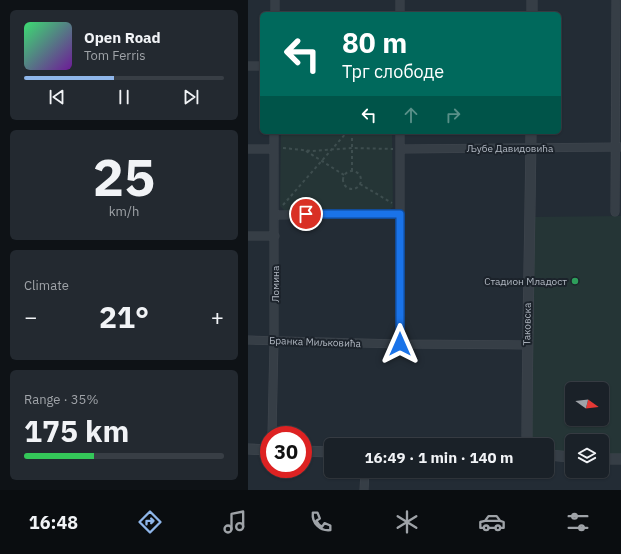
<!DOCTYPE html>
<html lang="en">
<head>
<meta charset="utf-8">
<style>
  body { margin:0; font-family:"IBM Plex Sans",sans-serif; background:#232930; color:#f1f3f6; height:100vh; display:flex; flex-direction:column; font-size:15px; white-space:nowrap }
  * { box-sizing:border-box; margin:0 }
  p { font-size:13px; color:#9fa3a8 }
  .icon { flex:none; width:22px; height:22px; fill:none; stroke:currentColor; stroke-width:2; stroke-linecap:round; stroke-linejoin:round }
  .map { position:relative; flex:1; overflow:hidden }
  .drawer { display:flex; flex-direction:column; gap:10px; padding:10px; background:#0e1216; width:248px }
  .drawer>* { flex:none }
  .banner { position:absolute; left:12px; top:12px; width:301px; height:122px; border-radius:6px; box-shadow:0 1px 3px #0004,0 0 0 1px #383e45; background:#00695c; color:#fff; overflow:hidden }
  .needle { width:26px; rotate:104deg }
  .tools { position:absolute; left:317px; top:382px; display:grid; gap:8px }
  .tools a { display:grid; place-items:center; width:44px; height:44px; border-radius:6px; background:#1a2128; box-shadow:0 1px 3px #0004,0 0 0 1px #383e45; font-size:20px }
  .speed { position:absolute; left:12px; top:426px; display:flex; gap:8px; font-size:20px; font-weight:700; text-align:center }
  .speed>* { display:grid; place-content:center; width:52px; height:52px; border-radius:50%; background:#1a2128; box-shadow:0 1px 3px #0004,0 0 0 1px #383e45; line-height:1 }
  .speed .limit { border:6px solid #d22; background:#fff; color:#111 }
  .pin { position:absolute; display:grid; place-items:center; width:34px; height:34px; color:#fff; margin:-17px; border:2px solid #fff; border-radius:50%; box-shadow:0 1px 4px #0007 }
  .me { position:absolute; width:44px; margin:-22px; rotate:0deg; stroke-linejoin:round; filter:drop-shadow(0 0 3px #0008) }
  .turn { display:flex; align-items:center; gap:14px; height:84px; padding:0 16px; font-size:18px }
  .turn .icon { width:52px; height:52px; stroke-width:2.5 }
  .turn b { display:block; font-size:28px; line-height:34px }
  .lanes { display:flex; align-items:center; height:38px; padding:0 16px; background:#0003; justify-content:center; gap:20px; direction:ltr }
  .lanes .off { opacity:.35 }
  .big { font-size:30px; font-weight:800; line-height:1.1 }
  .drawer .tile { flex:1; display:flex; flex-direction:column; justify-content:center; gap:6px; min-width:0; padding:0 14px; border-radius:6px; background:#232930 }
  .drawer .dial { align-items:center; gap:0 }
  .dial b { font-size:52px; line-height:1 }
  .song { display:flex; align-items:center; gap:12px }
  .cover { width:48px; height:48px; border-radius:6px; background:linear-gradient(135deg,hsl(140 70% 55%),hsl(280 70% 35%)) }
  .played { height:4px; border-radius:2px; background:linear-gradient(90deg,#8fb6ea 45%,#383e45 45%) }
  .keys { display:flex; justify-content:space-around; direction:ltr }
  .heat { display:flex; justify-content:space-between; align-items:center; font-size:22px; direction:ltr }
  .charge { height:6px; border-radius:3px; background:linear-gradient(90deg,#34c759 35%,#383e45 0) }
  .trip { position:absolute; left:76px; top:438px; width:230px; height:40px; border-radius:6px; background:#1a2128; box-shadow:0 1px 3px #0004,0 0 0 1px #383e45; font-weight:800; line-height:40px; text-align:center }
  .dock { display:flex; height:64px; justify-content:space-around; align-items:center; background:#0a0d10; color:#9fa3a8 }
  .dock .icon { width:28px; height:28px }
  .dock .active { color:#8fb6ea }
  .dock b { font-size:18px; color:#f1f3f6 }
  main { display:flex; flex:1; min-height:0 }
  .map>svg:first-child { display:block }
  .green { fill:#253536; fill-rule:evenodd }
  .lines { fill:none; stroke-linecap:round; stroke-linejoin:round }
  .minor-casing { stroke:#40474f; stroke-width:9 }
  .tertiary-casing { stroke:#40474f; stroke-width:11 }
  .path { stroke:#3e4e4f; stroke-width:2; stroke-dasharray:3 3; stroke-linecap:butt }
  .minor { stroke:#363e46; stroke-width:8 }
  .tertiary { stroke:#363e46; stroke-width:10 }
  .route-casing { stroke:#114b97; stroke-width:10 }
  .route { stroke:#1a73e8; stroke-width:7 }
  .leisure-dot { fill:#2e9e5b; stroke:#1c232b; stroke-width:1.5 }
  .labels { text-anchor:middle; dominant-baseline:central; stroke-width:4; stroke-linejoin:round; paint-order:stroke }
  .street-label { font-size:10px; fill:#b1b8c2; stroke:#1c232b }
  .poi-label { font-size:10px; fill:#b1b8c2; stroke:#1c232b; text-anchor:end }
</style>
</head>
<body>
<main>
<section class="drawer">
<div class="tile">
<div class="song"><i class="cover"></i><div><b>Open Road</b><p>Tom Ferris</p></div></div>
<div class="played"></div>
<div class="keys"><svg class="icon" aria-label="previous" viewBox="0 0 24 24"><path d="M18 5L8 12l10 7zM5 5v14"/></svg><svg class="icon" aria-label="pause" viewBox="0 0 24 24"><path d="M8 5v14M16 5v14"/></svg><svg class="icon" aria-label="next" viewBox="0 0 24 24"><path d="M6 5l10 7-10 7zM19 5v14"/></svg></div>
</div>
<div class="tile dial"><b>25</b><p>km/h</p></div>
<div class="tile"><p>Climate</p>
<div class="heat"><a>−</a><b class="big">21°</b><a>+</a></div>
</div>
<div class="tile"><p>Range · 35%</p><b class="big">175 km</b><div class="charge"></div></div>
</section>
<div class="map">
<svg width="373" height="490" viewBox="0 0 373 490">
  <rect width="100%" height="100%" fill="#232c35"/>
  <path class="green" d="M 33,132 L 144,132 L 145,207 L 141,210 L 37,211 L 32,206 Z
    M 373,216 L 373,457 L 354,457 L 354,441 L 324,441 L 324,456 L 299,455 L 299,445 L 279,445 L 283,217 ZM 324,389 L 354,389 L 354,419 L 324,419 Z"/>
  <g class="lines">
    <g class="minor-casing">
      <path id="minor" d="M 27,0 L 27,14
        M 152,0 L 152,14
        M 0,66 L 14,66
        M 152,132 L 152,344
        M 0,149 L 26,149
        M 152,149 L 373,147
        M 367,212 L 368,0
        M 27,215 L 152,214
        M 0,236 L 27,236
        M 0,340 L 152,344 L 279,345
        M 24,435 L 26,340 L 26,132
        M 116,490 L 117,471"/>
    </g>
    <g class="tertiary-casing">
      <path id="tertiary" d="M 284,14 L 284,0
        M 279,445 C 279,341 282,236 283,132
        M 0,449 L 21,450
        M 55,451 L 83,452
        M 299,455 L 324,457
        M 354,459 L 373,459"/>
    </g>
    <path class="path" d="M 104,132 L 104,170
      M 35,148 L 64,151 L 104,148 L 145,149
      M 58,151 L 96,175
      M95 180a9 9 0 1 1 18 0a9 9 0 1 1-18 0Z
      M 112,184 L 144,203
      M 35,205 L 99,132"/>
    <use href="#minor" class="minor"/>
    <use href="#tertiary" class="tertiary"/>
  </g>
  <g class="lines">
    <g class="route-casing">
      <path id="route" d="M 58,214 L 152,214 L 152,344"/>
    </g>
    <use href="#route" class="route"/>
  </g>
  <circle class="leisure-dot" cx="327" cy="281" r="4"/>
  <g class="labels">
    <g class="street-label">
      <text x="262" y="148">Љубе Давидовића</text>
      <text transform="translate(27 284) rotate(-90)">Ломина</text>
      <text transform="translate(279 324) rotate(-89)">Таковска</text>
      <text transform="translate(67 342) rotate(2)">Бранка Миљковића</text>
    </g>
    <g class="poi-label">
      <text x="319" y="281">Стадион Младост</text>
    </g>
  </g>
</svg>
<div class="tools">
<a><svg class="needle" viewBox="-14 -14 28 28"><path d="M0-13l5 13h-10z" fill="#e53935"/><path d="M0 13l5-13h-10z" fill="#9fa3a8"/></svg></a>
<a><svg class="icon" aria-label="layers" viewBox="0 0 24 24"><path d="M12 4l9 5-9 5-9-5zM3 14l9 5 9-5"/></svg></a>
</div>
<div class="speed"><div class="limit">30</div></div>
<div class="pin" style="left:58px;top:214px;background:#d93025"><svg class="icon" aria-label="arrive" viewBox="0 0 24 24"><path d="M6 21V4h12l-3 4 3 4H6"/></svg></div>
<svg class="me" style="left:152px;top:344px" viewBox="-20 -20 40 40"><path d="M0-17L14 15 0 8-14 15z" fill="#1a73e8" stroke="#fff" stroke-width="4"/></svg>
<div class="trip">16:49 · 1 min · 140 m</div>
<div class="banner">
<div class="turn"><svg class="icon" aria-label="left" viewBox="0 0 24 24"><path d="M17 20v-9H6M10 6l-5 5 5 5"/></svg><div><b>80 m</b>Трг слободе</div></div>
<div class="lanes"><svg class="icon" aria-label="left" viewBox="0 0 24 24"><path d="M17 20v-9H6M10 6l-5 5 5 5"/></svg><svg class="icon off" aria-label="ahead" viewBox="0 0 24 24"><path d="M12 20V5M6 11l6-6 6 6"/></svg><svg class="icon off" aria-label="right" viewBox="0 0 24 24"><path d="M7 20v-9h11M14 6l5 5-5 5"/></svg></div>
</div>
</div>
</main>
<nav class="dock">
<b>16:48</b>
<svg class="icon active" aria-label="directions" viewBox="0 0 24 24"><path d="M12 3l9 9-9 9-9-9zM9 14v-3h6M13 9l2 2-2 2"/></svg>
<svg class="icon" aria-label="music" viewBox="0 0 24 24"><path d="M9 18V5l10-2v13"/><circle cx="6" cy="18" r="3"/><circle cx="16" cy="16" r="3"/></svg>
<svg class="icon" aria-label="phone" viewBox="0 0 24 24"><path d="M5 4h4l2 5-3 2q2 4 5 5l2-3 5 2v4C11 20 4 13 5 4z"/></svg>
<svg class="icon" aria-label="climate" viewBox="0 0 24 24"><path d="M12 3v18M4 7l16 10M4 17L20 7"/></svg>
<svg class="icon" aria-label="car" viewBox="0 0 24 24"><path d="M5 17H2v-5l4-1 3-4h7l3 4 3 1v5h-3M9 17h6M6 11h13"/><circle cx="7" cy="17" r="2"/><circle cx="17" cy="17" r="2"/></svg>
<svg class="icon" aria-label="filters" viewBox="0 0 24 24"><path d="M4 7h16M4 17h16"/><circle cx="9" cy="7" r="2"/><circle cx="15" cy="17" r="2"/></svg>
</nav>
</body>
</html>
